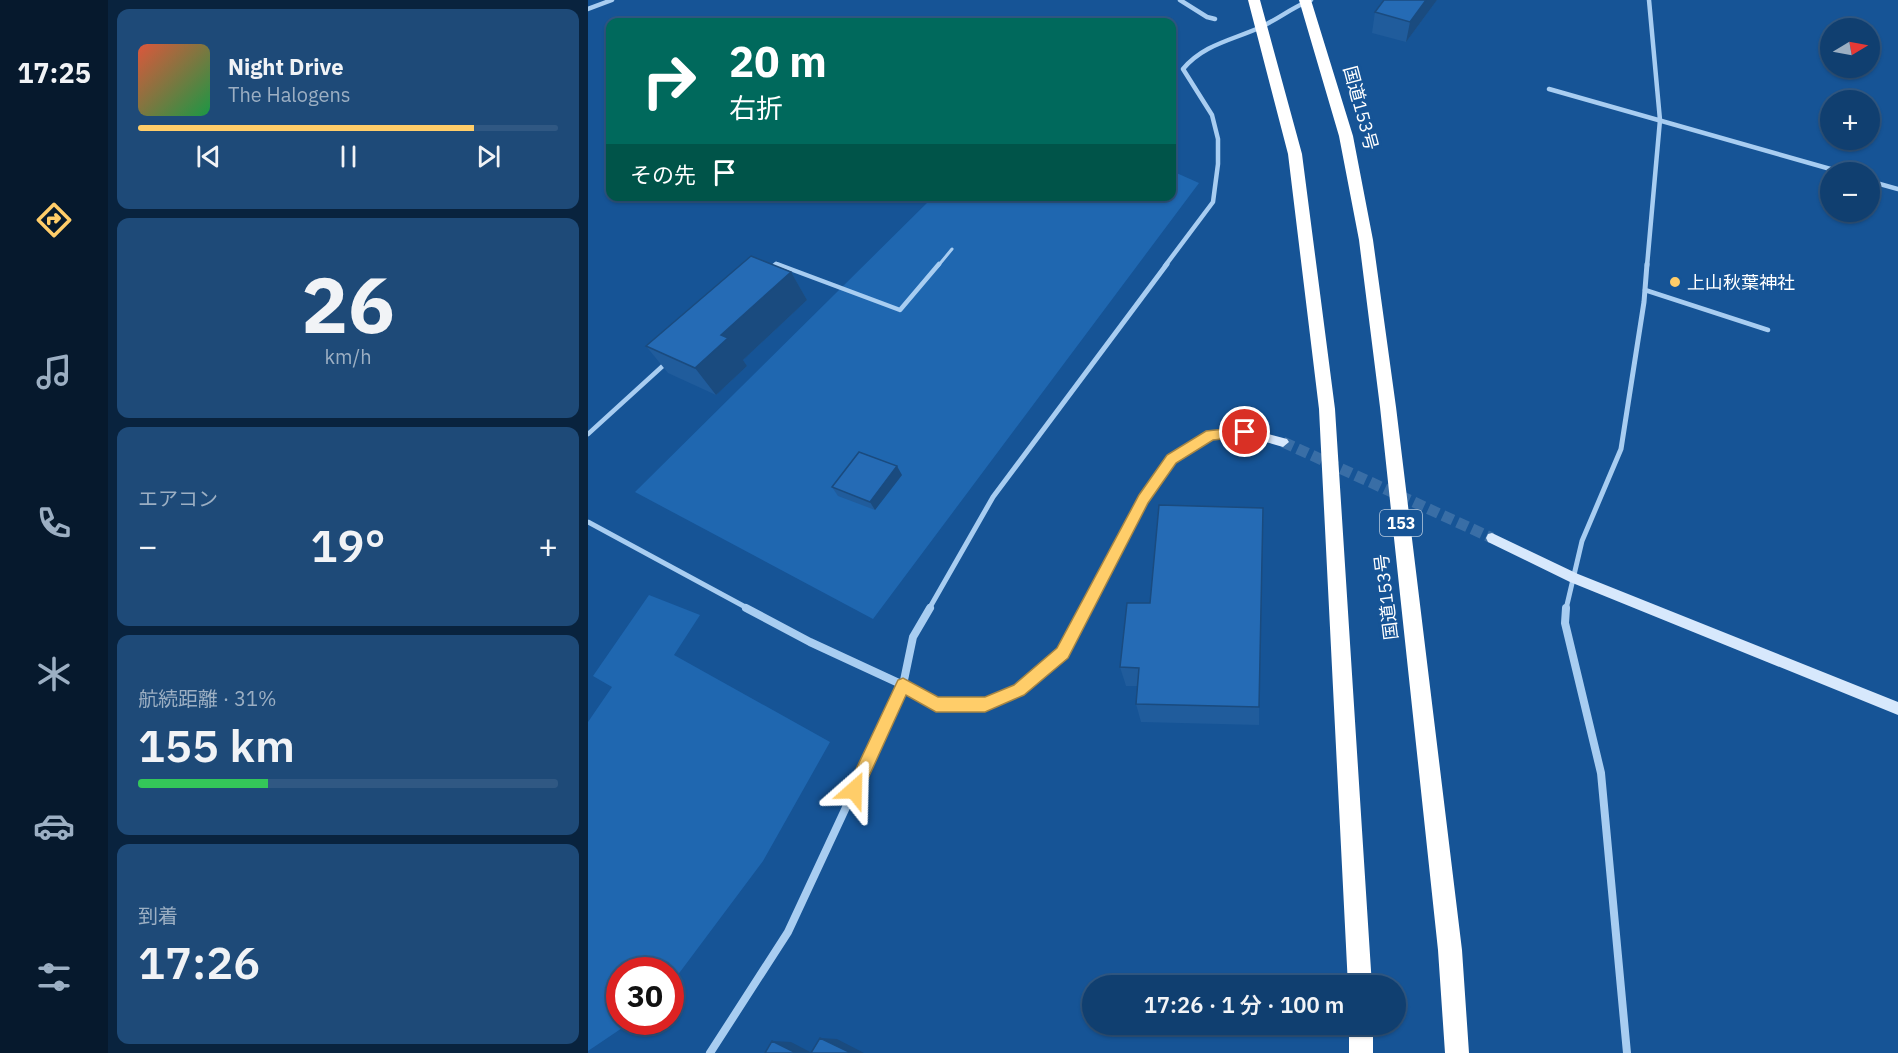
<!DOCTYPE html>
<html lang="ja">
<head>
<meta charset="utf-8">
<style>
  body { margin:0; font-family:"IBM Plex Sans","Noto Sans JP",sans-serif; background:#1e4a78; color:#f1f3f6; height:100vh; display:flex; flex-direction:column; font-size:22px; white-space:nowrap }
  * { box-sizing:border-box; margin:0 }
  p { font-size:20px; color:#9cafc3 }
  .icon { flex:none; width:33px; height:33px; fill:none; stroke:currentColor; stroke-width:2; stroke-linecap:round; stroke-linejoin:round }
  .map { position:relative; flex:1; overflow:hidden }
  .panel { display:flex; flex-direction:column; gap:9px; padding:9px; background:#09233e; width:480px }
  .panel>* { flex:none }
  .hud { position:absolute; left:18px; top:18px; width:570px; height:183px; border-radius:12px; box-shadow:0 2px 4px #0004,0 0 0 2px #305883; background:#00695c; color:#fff; overflow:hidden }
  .needle { width:39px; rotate:80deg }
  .fabs { position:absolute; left:1232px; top:18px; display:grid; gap:12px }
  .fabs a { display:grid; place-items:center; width:60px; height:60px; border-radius:50%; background:#103f70; box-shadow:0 2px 4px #0004,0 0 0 2px #305883; font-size:30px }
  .speed { position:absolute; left:18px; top:957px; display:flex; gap:12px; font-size:30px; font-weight:700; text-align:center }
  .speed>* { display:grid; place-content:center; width:78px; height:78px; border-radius:50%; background:#103f70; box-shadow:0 2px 4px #0004,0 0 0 2px #305883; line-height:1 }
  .speed .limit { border:9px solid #d22; background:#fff; color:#111 }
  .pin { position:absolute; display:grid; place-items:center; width:51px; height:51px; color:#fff; margin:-26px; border:3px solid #fff; border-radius:50%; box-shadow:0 2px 6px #0007 }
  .me { position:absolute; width:66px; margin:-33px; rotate:25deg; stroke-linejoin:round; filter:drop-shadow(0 0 4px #0008) }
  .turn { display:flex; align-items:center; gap:21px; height:126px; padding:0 24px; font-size:27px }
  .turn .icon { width:78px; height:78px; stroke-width:2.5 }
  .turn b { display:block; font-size:42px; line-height:51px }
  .then { display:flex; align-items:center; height:57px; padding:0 24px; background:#0003; gap:12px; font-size:22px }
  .big { font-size:45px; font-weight:600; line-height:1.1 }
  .panel .card { flex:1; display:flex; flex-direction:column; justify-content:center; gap:9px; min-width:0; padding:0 21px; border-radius:12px; background:#1e4a78 }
  .panel .dial { align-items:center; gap:0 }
  .dial b { font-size:78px; line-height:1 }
  .song { display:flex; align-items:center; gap:18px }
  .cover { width:72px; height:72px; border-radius:9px; background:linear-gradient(135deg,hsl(10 70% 55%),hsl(140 70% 35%)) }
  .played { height:6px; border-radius:3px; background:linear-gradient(90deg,#ffcd69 80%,#305883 80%) }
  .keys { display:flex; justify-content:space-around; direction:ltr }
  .heat { display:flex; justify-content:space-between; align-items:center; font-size:33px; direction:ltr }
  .charge { height:9px; border-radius:4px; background:linear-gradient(90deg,#34c759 31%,#305883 0) }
  .trip { position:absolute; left:494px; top:975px; width:324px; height:60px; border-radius:30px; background:#103f70; box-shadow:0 2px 4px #0004,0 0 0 2px #305883; font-weight:600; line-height:60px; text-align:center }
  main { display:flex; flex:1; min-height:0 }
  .menu { display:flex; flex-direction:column; width:108px; justify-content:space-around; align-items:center; background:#06192d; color:#9cafc3 }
  .menu .icon { width:42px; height:42px }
  .menu .on { color:#ffcd69 }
  .menu b { font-size:27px; color:#f1f3f6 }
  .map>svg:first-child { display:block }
  .green { fill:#1f67b0 }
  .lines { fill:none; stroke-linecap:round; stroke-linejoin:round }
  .secondary-tunnel { stroke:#396ea6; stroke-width:11; stroke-dasharray:11 5; stroke-linecap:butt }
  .lane-far1 { stroke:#a8cdf1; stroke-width:3 }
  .lane { stroke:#a8cdf1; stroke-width:4.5 }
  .street-far2 { stroke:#a8cdf1; stroke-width:4.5 }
  .street-far1 { stroke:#a8cdf1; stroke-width:5 }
  .street { stroke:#a8cdf1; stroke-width:8 }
  .secondary { fill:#d7e8fc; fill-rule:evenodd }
  .highway { fill:#fff; fill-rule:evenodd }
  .wall { fill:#205c9c }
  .shaded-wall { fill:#1a4b7f }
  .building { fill:#256bb5; stroke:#1a4b7f; stroke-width:1.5 }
  .route { fill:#ffcd69; stroke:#a68544; stroke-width:1.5 }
  .poi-dot { fill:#ffcd69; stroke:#165496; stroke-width:2 }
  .labels { text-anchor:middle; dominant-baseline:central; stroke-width:6; stroke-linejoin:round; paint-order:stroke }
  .shield { fill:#165496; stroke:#b9cce0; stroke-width:1.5 }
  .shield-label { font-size:16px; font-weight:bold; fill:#fff }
  .street-label { font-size:18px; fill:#fff; stroke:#165496 }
  .poi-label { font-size:18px; fill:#fff; stroke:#165496; text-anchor:start }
</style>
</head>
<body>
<main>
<nav class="menu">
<b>17:25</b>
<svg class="icon on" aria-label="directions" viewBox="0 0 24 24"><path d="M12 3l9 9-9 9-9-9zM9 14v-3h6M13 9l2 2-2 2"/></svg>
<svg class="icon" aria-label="music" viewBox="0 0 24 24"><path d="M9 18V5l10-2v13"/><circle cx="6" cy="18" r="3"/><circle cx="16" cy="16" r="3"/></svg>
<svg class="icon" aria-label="phone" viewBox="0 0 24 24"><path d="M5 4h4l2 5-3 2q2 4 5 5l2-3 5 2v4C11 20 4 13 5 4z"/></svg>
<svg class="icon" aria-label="climate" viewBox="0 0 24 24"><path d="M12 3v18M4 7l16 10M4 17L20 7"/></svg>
<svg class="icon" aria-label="car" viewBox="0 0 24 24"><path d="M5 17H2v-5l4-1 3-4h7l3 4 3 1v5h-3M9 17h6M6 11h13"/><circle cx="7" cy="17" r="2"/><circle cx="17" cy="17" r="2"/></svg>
<svg class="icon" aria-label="filters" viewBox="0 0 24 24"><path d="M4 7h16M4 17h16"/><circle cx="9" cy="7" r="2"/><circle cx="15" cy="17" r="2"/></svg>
</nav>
<section class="panel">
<div class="card">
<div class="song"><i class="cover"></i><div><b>Night Drive</b><p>The Halogens</p></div></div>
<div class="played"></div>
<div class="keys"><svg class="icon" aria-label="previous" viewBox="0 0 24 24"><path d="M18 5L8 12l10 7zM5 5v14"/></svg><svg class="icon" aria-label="pause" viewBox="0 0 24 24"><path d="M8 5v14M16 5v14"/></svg><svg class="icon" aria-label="next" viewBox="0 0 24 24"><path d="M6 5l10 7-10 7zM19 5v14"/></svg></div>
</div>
<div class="card dial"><b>26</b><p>km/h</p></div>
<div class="card"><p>エアコン</p>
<div class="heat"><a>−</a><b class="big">19°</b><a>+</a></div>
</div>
<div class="card"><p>航続距離 · 31%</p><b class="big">155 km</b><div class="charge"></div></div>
<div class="card"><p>到着</p><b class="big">17:26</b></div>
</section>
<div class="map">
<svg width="1310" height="1053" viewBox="0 0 1310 1053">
  <rect width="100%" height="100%" fill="#165496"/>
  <path class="green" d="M 584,171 L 611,183 L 285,619 L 47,492 L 345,197 L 584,196 Z
    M 61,595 L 112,615 L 86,655 L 242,742 L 175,861 L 83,984 L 82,970 L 32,970 L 32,1022 L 43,1022 L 0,1051 L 0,722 L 24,687 L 5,676 Z"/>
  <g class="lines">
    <path class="secondary-tunnel" d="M 695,442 L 904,538"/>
    <path class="lane-far1" d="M 186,266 L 193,266
      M 350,266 L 364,249"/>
    <path class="lane" d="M 189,264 L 312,310 L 351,264
      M 182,269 L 188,264
      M 1057,290 L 1180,330
      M 0,434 L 78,363"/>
    <path class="street-far2" d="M 592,0 L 619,17 L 627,19
      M 0,9 L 24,0
      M 961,89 L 1253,172
      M 1281,181 L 1310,189
      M 577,266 L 625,202 L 630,164 L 630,139 L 624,115 L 595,69 C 616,44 645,40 673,27 C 690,19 705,7 723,0
      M 1059,266 L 1072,120 L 1061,0"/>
    <path class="street-far1" d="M 0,522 L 161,609
      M 341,609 L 405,497 L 579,264
      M 978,609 L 994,541 L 1033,449 L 1056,302 L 1059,264"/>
    <path class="street" d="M 158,608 L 222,642 L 315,685
      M 978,608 L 977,623 L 1013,773 L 1039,1053
      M 122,1053 L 200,932 L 315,685 L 325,637 L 342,608"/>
    <path class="secondary" d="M 657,428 L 699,439 L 701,442 L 695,447 L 657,436 L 625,439 L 588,462 L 559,502 L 480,657 L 436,694 L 397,710 L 349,710 L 310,689 L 308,685 L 310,681 L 315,679 L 350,698 L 397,698 L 426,686 L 470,649 L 551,496 L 580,456 L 619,432 Z
      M 904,533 L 990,574 L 1310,702 L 1310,715 L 982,582 L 900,542 L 898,538 L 900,534 Z"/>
    <path class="highway" d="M 660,0 L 672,0 L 714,154 L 747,409 L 784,986 L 760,986 L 731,409 L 700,154 Z
      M 711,0 L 723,0 L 765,136 L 785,240 L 808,407 L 874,950 L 881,1053 L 857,1053 L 850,950 L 792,407 L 771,240 L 751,136 Z
      M 761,1024 L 785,1024 L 785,1053 L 761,1053 Z"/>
  </g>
  <path class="wall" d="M 796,0 L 849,0 L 818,42 L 784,33 L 787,12 Z
    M 203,272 L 219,300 L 155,360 L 159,366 L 128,395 L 80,373 L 58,346 Z
    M 314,475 L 287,510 L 250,496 L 244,487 Z
    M 539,603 L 671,707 L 671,725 L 553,722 L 548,704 L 549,686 L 538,686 L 532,667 Z"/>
  <path class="shaded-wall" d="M 838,0 L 849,0 L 818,42 L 822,22 Z
    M 203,272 L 219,300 L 155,360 L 159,366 L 128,395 L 107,368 L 133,335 Z
    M 309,466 L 314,475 L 287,510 L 282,502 Z
    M 232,1038 L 249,1039 L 276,1053 L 263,1053 Z
    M 184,1041 L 203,1042 L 224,1053 L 208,1053 Z"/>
  <path class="building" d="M 796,0 L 838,0 L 822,22 L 787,12 Z
    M 163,256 L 203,272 L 133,335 L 140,338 L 107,368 L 58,346 Z
    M 271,452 L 309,466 L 282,502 L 244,487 Z
    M 571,505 L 675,508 L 671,707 L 548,704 L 551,668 L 532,667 L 539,603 L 562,603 Z
    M 232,1038 L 263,1053 L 223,1053 Z
    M 184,1041 L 208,1053 L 177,1053 Z"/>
  <path class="route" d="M 657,427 L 663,432 L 661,436 L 625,440 L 588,463 L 560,503 L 480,658 L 436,695 L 397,712 L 348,712 L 318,695 L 272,796 L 266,798 L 261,796 L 258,790 L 261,784 L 310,680 L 315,678 L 350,697 L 397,697 L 426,685 L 469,648 L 551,495 L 579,455 L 618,431 Z"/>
  <circle class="poi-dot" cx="1087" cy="282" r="6"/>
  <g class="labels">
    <rect class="shield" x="792" y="510" width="42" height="26" rx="4.5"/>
    <g class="shield-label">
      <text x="813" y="523">153</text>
    </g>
    <g class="street-label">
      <text transform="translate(773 108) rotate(75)">国道153号</text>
      <text transform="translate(798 597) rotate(-97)">国道153号</text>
    </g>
    <g class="poi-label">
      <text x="1099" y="282">上山秋葉神社</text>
    </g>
  </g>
</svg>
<div class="fabs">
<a><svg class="needle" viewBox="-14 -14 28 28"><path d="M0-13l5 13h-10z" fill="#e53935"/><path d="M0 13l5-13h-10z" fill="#9cafc3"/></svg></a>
<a>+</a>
<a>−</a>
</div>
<div class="speed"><div class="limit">30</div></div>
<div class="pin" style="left:657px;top:432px;background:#d93025"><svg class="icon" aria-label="arrive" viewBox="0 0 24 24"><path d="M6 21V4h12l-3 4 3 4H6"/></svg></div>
<svg class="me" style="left:266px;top:790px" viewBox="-20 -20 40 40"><path d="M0-17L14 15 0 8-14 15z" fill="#ffcd69" stroke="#fff" stroke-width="4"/></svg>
<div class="trip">17:26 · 1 分 · 100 m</div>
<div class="hud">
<div class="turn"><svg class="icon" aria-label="right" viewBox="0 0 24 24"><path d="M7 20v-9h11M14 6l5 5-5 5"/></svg><div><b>20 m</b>右折</div></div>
<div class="then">その先<svg class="icon" aria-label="arrive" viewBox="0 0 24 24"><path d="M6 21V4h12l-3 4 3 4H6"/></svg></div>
</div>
</div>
</main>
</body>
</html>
